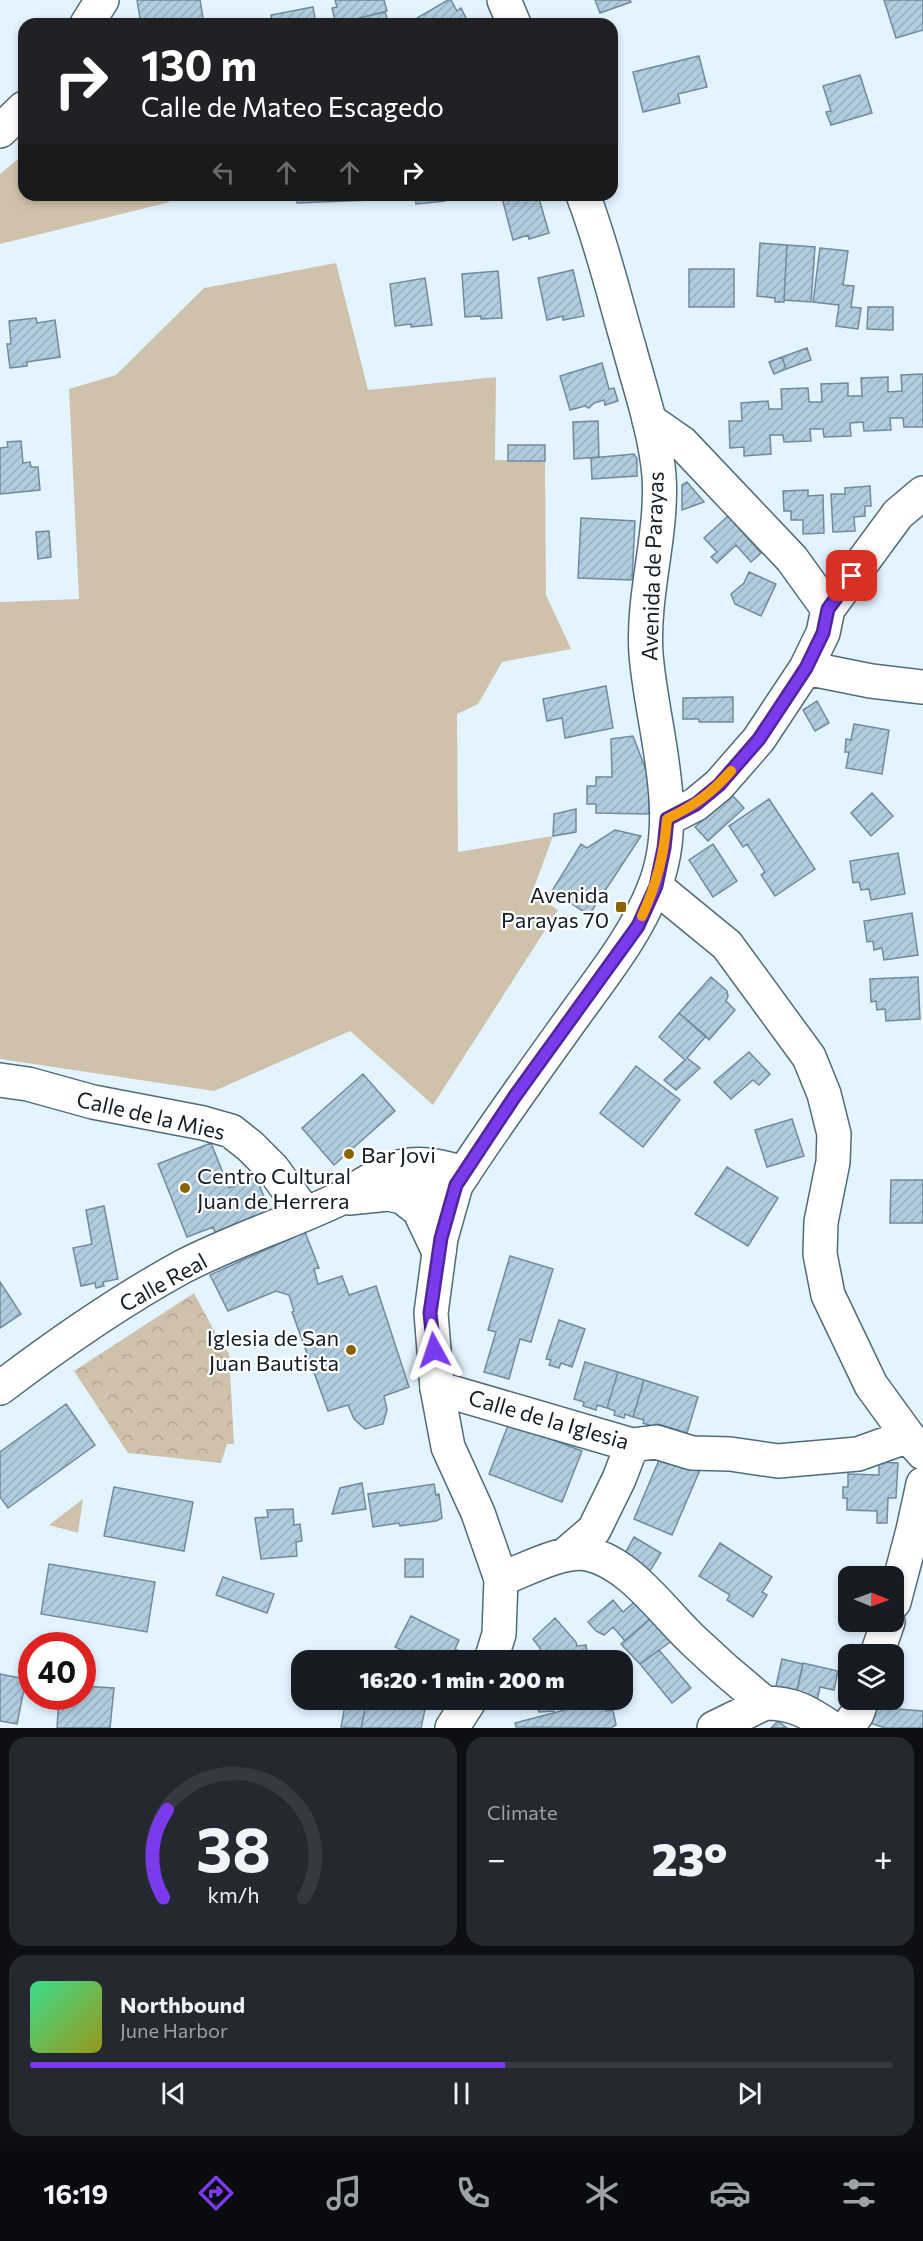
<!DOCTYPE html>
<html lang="en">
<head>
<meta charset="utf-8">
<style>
  body { margin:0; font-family:Commissioner,sans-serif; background:#242831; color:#f1f3f6; height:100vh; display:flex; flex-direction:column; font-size:22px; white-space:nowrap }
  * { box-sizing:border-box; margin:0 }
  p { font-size:20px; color:#9ea1a6 }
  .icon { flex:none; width:33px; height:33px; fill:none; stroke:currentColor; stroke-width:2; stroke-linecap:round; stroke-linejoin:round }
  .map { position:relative; height:1728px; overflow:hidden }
  .details { display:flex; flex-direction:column; gap:9px; padding:9px; background:#0d0f14; flex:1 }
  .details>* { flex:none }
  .guide { position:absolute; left:18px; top:18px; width:600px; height:183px; border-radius:18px; box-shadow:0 3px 9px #0003; background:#202124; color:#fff; overflow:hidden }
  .needle { width:39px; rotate:91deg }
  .buttons { position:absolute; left:838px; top:1566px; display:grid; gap:12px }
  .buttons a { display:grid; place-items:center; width:66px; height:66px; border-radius:12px; background:#171b24; box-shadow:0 3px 9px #0003; font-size:30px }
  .speed { position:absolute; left:18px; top:1632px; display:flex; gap:12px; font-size:30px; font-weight:700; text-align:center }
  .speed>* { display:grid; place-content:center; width:78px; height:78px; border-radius:50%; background:#171b24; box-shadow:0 3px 9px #0003; line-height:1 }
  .speed .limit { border:9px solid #d22; background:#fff; color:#111 }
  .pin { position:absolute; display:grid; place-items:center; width:51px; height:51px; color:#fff; margin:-26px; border-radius:12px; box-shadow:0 3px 9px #0006 }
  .me { position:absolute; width:66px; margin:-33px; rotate:355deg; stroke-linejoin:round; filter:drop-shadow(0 0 4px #0008) }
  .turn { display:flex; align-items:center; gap:21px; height:126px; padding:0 24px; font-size:27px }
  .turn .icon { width:78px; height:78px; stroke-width:2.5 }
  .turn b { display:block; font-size:42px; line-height:51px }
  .lanes { display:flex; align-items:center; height:57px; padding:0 24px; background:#0003; justify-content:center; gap:30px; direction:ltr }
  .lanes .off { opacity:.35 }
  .big { font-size:45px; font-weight:800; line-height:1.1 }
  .details .tile { flex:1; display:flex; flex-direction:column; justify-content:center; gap:9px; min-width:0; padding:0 21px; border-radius:18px; background:#242831 }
  .details .dial { align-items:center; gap:0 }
  .dial svg { height:156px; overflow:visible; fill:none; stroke:#363941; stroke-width:7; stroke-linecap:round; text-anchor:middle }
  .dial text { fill:#f1f3f6; stroke:none }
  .song { display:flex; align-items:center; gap:18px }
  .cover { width:72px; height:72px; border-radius:9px; background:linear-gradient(135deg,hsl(150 70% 55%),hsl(60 70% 35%)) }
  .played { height:6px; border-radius:3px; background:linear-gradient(90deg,#7c3aed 55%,#363941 55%) }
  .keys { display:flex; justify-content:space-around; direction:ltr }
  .heat { display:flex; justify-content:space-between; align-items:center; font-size:33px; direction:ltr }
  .details .tiles { flex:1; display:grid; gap:9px; grid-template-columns:1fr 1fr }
  .tile:last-child { grid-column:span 2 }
  .trip { position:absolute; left:291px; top:1650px; width:342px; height:60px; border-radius:18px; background:#171b24; box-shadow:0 3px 9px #0003; font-weight:800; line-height:60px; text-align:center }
  .menu { display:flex; height:96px; justify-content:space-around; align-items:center; background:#090b0e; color:#9ea1a6 }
  .menu .icon { width:42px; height:42px }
  .menu .current { color:#7c3aed }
  .menu b { font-size:27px; color:#f1f3f6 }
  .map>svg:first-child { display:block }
  .green { fill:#cfc2ac }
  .park { fill:url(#park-crowns) }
  .building { fill:url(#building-hatch); stroke:#718b9b; stroke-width:1.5 }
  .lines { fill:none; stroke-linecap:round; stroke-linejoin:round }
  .street-casing { stroke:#526b7a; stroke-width:36 }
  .secondary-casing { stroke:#526b7a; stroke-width:36 }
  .street { stroke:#fff; stroke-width:33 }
  .secondary { stroke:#fff; stroke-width:33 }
  .route-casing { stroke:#51269a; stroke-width:15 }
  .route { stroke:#7c3aed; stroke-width:10 }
  .slow { stroke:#f59e0b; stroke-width:10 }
  .poi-dot { fill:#8a6301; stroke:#fff; stroke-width:2 }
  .labels { text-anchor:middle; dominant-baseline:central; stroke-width:4.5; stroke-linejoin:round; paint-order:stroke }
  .street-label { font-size:22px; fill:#141e25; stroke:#fff }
  .poi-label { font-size:22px; fill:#141e25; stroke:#fff; text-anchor:end }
</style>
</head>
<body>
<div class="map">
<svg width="923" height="1728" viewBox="0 0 923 1728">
  <defs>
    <pattern id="park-crowns" width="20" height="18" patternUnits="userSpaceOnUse" patternTransform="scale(1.5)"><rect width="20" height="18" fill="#cfc2ac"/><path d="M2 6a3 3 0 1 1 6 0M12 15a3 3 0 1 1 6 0" fill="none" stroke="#b1a694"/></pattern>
    <pattern id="building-hatch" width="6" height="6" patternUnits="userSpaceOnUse" patternTransform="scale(1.5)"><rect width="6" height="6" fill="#b1ccde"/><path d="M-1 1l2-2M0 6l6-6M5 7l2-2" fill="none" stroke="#97afbe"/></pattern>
  </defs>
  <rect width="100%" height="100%" fill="#e3f4fe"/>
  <path class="green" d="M 24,154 L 24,195 L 183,195 L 166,203 L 0,244 L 0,174 Z
    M 336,263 L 368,390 L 496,377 L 495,460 L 545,461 L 546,595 L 571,649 L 502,662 L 478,704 L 457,714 L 458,852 L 553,836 L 532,893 L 558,910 L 433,1105 L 350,1031 L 214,1091 L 0,1059 L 0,602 L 79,599 L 69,389 L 116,375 L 204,288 Z
    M 83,1499 L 78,1533 L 49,1525 Z"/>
  <path class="park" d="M 194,1293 L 220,1342 L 229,1353 L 234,1444 L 227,1444 L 221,1463 L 128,1453 L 74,1371 Z"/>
  <path class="building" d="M 137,0 L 200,0 L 204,24 L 141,24 Z
    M 335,0 L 384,0 L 387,11 L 336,24 L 332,8 L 337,7 Z
    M 448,0 L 451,0 L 457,11 L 461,8 L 466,18 L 462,20 L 465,24 L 420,24 L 417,18 Z
    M 595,0 L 630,0 L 631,2 L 600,13 Z
    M 884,0 L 923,0 L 923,30 L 896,38 Z
    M 313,7 L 316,24 L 272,24 L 271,15 Z
    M 385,12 L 389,24 L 352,24 L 351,20 Z
    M 699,56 L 707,87 L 678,94 L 680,103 L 643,112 L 633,72 Z
    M 860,75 L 872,113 L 831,125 L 826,112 L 831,111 L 823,86 Z
    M 297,195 L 371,195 L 371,200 L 297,203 Z
    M 415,195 L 444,195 L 445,201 L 416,204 Z
    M 512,195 L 538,195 L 549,233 L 529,239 L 528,235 L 513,240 L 502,198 Z
    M 760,243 L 787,245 L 784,302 L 775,302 L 775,298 L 757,296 Z
    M 787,245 L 815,247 L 811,302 L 784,300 Z
    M 820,248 L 848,251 L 843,285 L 854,286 L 851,307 L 861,308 L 858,329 L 836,326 L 839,305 L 813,302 Z
    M 689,269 L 734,269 L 734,307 L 689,307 Z
    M 573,270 L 584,316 L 563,320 L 563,316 L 547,320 L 538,278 Z
    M 498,271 L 502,318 L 481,319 L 481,316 L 465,317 L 462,274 Z
    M 425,278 L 432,325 L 411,327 L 411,324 L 395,326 L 390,284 Z
    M 868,307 L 893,307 L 893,330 L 867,329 Z
    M 36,318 L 37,323 L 55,320 L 60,357 L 27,362 L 27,366 L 10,368 L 7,344 L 11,344 L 9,321 Z
    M 807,348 L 811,360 L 786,369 L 782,357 Z
    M 782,357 L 786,369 L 774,374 L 769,362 Z
    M 602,363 L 609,389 L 614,388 L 618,401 L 605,405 L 604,400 L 594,403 L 589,408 L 585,406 L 570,410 L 560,376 Z
    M 923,374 L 923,427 L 904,427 L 903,418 L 890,418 L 891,430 L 864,431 L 863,422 L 850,423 L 851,436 L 824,437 L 823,429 L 810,429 L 811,441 L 784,442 L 783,435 L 770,435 L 771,454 L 744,456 L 744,447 L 730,448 L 729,421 L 742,421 L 741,403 L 768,401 L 769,409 L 782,409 L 781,389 L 808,388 L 809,402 L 822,402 L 821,384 L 848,383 L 848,396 L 862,396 L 861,378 L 888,377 L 888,392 L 902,391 L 901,375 Z
    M 598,421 L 599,457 L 574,459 L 573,422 Z
    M 21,441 L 23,463 L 30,462 L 31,467 L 38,467 L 40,490 L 0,494 L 0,448 L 8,447 L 7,442 Z
    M 508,445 L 545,445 L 545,461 L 508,461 Z
    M 634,454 L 637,459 L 637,476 L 592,479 L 591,458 Z
    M 687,482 L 704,502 L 682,510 L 682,485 Z
    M 870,486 L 871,506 L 865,506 L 865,516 L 854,517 L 855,531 L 833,532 L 831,494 L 845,494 L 845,488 Z
    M 808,490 L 808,496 L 823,495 L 824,533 L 803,534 L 803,520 L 791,520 L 791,511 L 784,511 L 783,491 Z
    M 728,516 L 761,553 L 751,562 L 736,545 L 717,563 L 711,557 L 717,552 L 704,538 Z
    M 581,518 L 635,521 L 632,580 L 578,578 Z
    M 49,531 L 51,557 L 38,559 L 36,532 Z
    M 749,572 L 776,584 L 761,616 L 735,604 L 731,594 L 744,583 Z
    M 606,686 L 613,728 L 565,738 L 562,718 L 547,721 L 543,699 Z
    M 733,697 L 733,722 L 699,722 L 699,719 L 683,719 L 683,698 Z
    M 817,701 L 829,723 L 815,731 L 803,710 Z
    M 854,724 L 889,730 L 882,774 L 846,768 L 849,752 L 845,752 L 846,739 L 851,740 Z
    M 633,736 L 649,778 L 649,814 L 596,813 L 596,804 L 587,804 L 587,786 L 596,786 L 596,777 L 612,777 L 611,739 Z
    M 872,793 L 893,816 L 871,836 L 851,813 Z
    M 732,795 L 744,808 L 708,841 L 695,827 Z
    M 769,799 L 815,869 L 775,896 L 761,875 L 765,872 L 747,844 L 743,847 L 729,826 Z
    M 576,809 L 576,832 L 553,836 L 554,814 Z
    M 615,830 L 641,836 L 589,915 L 552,891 L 581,844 L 587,848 Z
    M 713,844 L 737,881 L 713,897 L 689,860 Z
    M 898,853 L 905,894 L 871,900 L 869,889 L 861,890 L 859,882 L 853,883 L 850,861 Z
    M 912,913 L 918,955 L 884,960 L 882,948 L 874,950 L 873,941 L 867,942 L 864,921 Z
    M 711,977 L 727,991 L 728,996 L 726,1001 L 735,1010 L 709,1040 L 679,1013 Z
    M 918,977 L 920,1019 L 886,1021 L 885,1009 L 877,1010 L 876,1001 L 871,1002 L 870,979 Z
    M 679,1013 L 706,1036 L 687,1058 L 700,1068 L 676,1090 L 664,1080 L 685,1060 L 659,1037 Z
    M 749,1052 L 770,1074 L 759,1085 L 753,1080 L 731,1099 L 714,1082 Z
    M 636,1066 L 680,1100 L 643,1147 L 600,1113 Z
    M 363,1074 L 395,1111 L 334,1165 L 302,1128 Z
    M 792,1119 L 804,1156 L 767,1167 L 755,1130 Z
    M 211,1143 L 229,1188 L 256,1177 L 271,1214 L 217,1237 L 213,1227 L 187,1237 L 158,1164 Z
    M 727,1167 L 778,1198 L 748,1246 L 695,1214 Z
    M 891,1180 L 923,1180 L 923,1223 L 890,1223 Z
    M 104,1206 L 118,1279 L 103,1282 L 104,1286 L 96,1288 L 95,1283 L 81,1286 L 73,1248 L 92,1244 L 86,1210 Z
    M 305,1232 L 319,1268 L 314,1269 L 318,1284 L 342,1276 L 349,1295 L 376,1286 L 409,1387 L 384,1396 L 387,1410 L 383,1424 L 365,1429 L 354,1419 L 348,1405 L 328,1411 L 292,1312 L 294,1311 L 289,1295 L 276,1291 L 228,1311 L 210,1275 Z
    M 510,1256 L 553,1269 L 531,1342 L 520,1339 L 509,1379 L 484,1372 L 496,1332 L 488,1330 Z
    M 0,1282 L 21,1314 L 0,1328 Z
    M 559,1320 L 585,1329 L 572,1367 L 561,1363 L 559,1368 L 549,1365 L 551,1360 L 546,1359 Z
    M 585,1362 L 618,1372 L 607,1408 L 597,1405 L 596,1410 L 583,1406 L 584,1402 L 574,1399 Z
    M 618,1372 L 644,1380 L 633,1417 L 625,1414 L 624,1418 L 614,1415 L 615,1411 L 607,1408 Z
    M 644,1380 L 698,1397 L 687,1433 L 658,1424 L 657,1428 L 643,1423 L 644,1420 L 633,1417 Z
    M 66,1404 L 95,1445 L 8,1508 L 0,1497 L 0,1452 Z
    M 509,1423 L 582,1451 L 562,1502 L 489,1474 Z
    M 662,1453 L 700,1470 L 672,1535 L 634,1519 Z
    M 879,1462 L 898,1463 L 896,1498 L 888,1498 L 887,1523 L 877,1523 L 877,1511 L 847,1510 L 847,1498 L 843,1498 L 843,1487 L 848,1487 L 848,1474 L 879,1475 Z
    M 362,1483 L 366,1509 L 332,1514 L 340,1488 Z
    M 434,1484 L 436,1495 L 439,1494 L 442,1518 L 436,1521 L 400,1526 L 399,1523 L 373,1527 L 368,1494 Z
    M 114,1487 L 193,1502 L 184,1551 L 104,1536 Z
    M 293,1509 L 294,1525 L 300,1524 L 302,1541 L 296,1542 L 297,1556 L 261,1559 L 255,1518 L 268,1517 L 267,1510 Z
    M 634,1537 L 661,1553 L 648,1574 L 622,1559 Z
    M 720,1543 L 772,1577 L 762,1592 L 767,1595 L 753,1617 L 727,1600 L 730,1595 L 699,1576 Z
    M 405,1559 L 423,1559 L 423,1577 L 405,1577 Z
    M 49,1564 L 155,1582 L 147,1632 L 41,1614 Z
    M 223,1577 L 274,1594 L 267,1613 L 216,1595 Z
    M 640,1597 L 655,1615 L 625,1641 L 613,1627 L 604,1635 L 596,1631 L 588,1622 L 613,1600 L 623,1612 Z
    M 411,1616 L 459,1640 L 455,1649 L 459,1651 L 454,1660 L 421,1660 L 395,1647 Z
    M 652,1617 L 673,1640 L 640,1664 L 621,1644 Z
    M 555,1618 L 576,1642 L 577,1646 L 586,1645 L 588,1660 L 543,1660 L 540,1648 L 533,1639 Z
    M 659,1650 L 691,1688 L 672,1703 L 640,1664 Z
    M 782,1659 L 803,1664 L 795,1700 L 774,1695 Z
    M 803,1663 L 838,1671 L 834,1690 L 820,1687 L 816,1705 L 795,1700 Z
    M 0,1674 L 26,1679 L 17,1724 L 0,1721 Z
    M 82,1686 L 114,1688 L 110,1728 L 57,1728 L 59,1696 L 82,1696 Z
    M 346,1700 L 367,1700 L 361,1728 L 341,1727 Z
    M 367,1700 L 427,1700 L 421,1728 L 361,1728 Z
    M 536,1700 L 552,1700 L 554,1711 L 539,1712 Z
    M 603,1700 L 606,1711 L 613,1710 L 616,1725 L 611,1728 L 516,1727 L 515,1723 Z
    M 873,1707 L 923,1711 L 923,1728 L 885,1728 L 870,1723 Z
    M 778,1721 L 779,1722 L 787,1728 L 771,1728 Z"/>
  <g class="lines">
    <g class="street-casing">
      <path id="street" d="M 87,24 L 102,0
        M 0,131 L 24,108
        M 649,420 L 682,443 L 792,559 L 828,609
        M 806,668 L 871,681 L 923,687
        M 667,819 L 696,804 L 719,785 L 759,739 L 806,668 L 823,633 L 828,609 L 898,514 L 923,493
        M 655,886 L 727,945 L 809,1057 L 824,1094 L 834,1134 L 833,1162 L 821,1222 L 820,1254 L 828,1295 L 871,1385 L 908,1436 L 923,1453
        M 0,1080 L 28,1084 L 93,1102 L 203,1123 L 231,1131 L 250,1146 L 273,1169 L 305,1213
        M 402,1197 L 419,1210 L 439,1252
        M 349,1198 L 388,1194 L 402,1197 L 433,1195 L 446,1192 L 456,1185
        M 0,1388 C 58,1344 118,1302 182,1267 C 232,1241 286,1224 337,1200 C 361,1188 382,1168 410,1165 C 429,1163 446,1168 464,1173
        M 437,1388 L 632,1445 L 656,1442 L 692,1453 L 730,1454 L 778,1461 L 858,1454 L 908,1436
        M 566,1554 L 594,1530 L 619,1479 L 632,1445
        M 501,1579 C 525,1570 563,1549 588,1554 C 631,1563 665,1615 696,1643 C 718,1664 741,1684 765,1703
        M 894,1602 L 913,1530 L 923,1484
        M 877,1654 L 888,1622
        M 714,1728 L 765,1703 C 794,1703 808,1712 832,1728
        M 847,1728 L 857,1714 L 862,1700"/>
    </g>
    <g class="secondary-casing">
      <path id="secondary" d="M 504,0 L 514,24
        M 491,1660 L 499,1634 L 501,1579 L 478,1513 L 448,1447 L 437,1388 L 431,1313 L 441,1238 L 456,1185 L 464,1173 C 500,1118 538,1066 576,1013 C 605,973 636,934 654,888 C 684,814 652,729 646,654 C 642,594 663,535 659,475 C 655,431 640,388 629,347 C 614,296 602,244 583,195
        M 452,1728 L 470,1700"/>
    </g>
    <use href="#street" class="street"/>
    <use href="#secondary" class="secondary"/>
  </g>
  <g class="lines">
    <g class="route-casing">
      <path id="route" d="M 434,1350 L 430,1313 L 441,1238 L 456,1185 L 515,1096 L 638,926 L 656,886 L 664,848 L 667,819 L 696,804 L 719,785 L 759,739 L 806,668 L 823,633 L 828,609 L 852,576"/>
    </g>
    <use href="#route" class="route"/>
    <path class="slow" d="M 642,916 C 657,883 664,855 667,819 C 693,806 711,794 731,771"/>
  </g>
  <g class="poi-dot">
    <rect x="615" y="901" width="12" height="12" rx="3"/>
    <circle cx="349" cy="1154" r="6"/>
    <circle cx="185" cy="1188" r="6"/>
    <circle cx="351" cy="1350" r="6"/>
  </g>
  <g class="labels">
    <g class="street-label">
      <text transform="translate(652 566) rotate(-88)">Avenida de Parayas</text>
      <text transform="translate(151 1115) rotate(13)">Calle de la Mies</text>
      <text transform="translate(163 1282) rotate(-29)">Calle Real</text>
      <text transform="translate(549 1419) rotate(16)">Calle de la Iglesia</text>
    </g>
    <g class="poi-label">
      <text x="609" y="894">Avenida<tspan x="609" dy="25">Parayas 70</tspan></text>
      <text x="361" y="1154" text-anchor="start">Bar Jovi</text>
      <text x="197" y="1175" text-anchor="start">Centro Cultural<tspan x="197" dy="25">Juan de Herrera</tspan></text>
      <text x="339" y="1337">Iglesia de San<tspan x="339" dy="25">Juan Bautista</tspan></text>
    </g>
  </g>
</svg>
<div class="buttons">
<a><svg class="needle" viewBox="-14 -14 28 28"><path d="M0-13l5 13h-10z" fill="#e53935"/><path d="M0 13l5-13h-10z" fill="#9ea1a6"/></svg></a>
<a><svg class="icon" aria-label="layers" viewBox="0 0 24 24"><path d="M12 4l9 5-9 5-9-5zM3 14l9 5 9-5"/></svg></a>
</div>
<div class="speed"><div class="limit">40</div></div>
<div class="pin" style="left:852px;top:576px;background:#d93025"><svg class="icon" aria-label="arrive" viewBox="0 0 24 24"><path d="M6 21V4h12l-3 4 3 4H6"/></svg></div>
<svg class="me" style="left:434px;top:1350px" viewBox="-20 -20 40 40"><path d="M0-17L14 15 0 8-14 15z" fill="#7c3aed" stroke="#fff" stroke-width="4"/></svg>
<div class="trip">16:20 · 1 min · 200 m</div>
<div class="guide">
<div class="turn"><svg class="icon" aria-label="right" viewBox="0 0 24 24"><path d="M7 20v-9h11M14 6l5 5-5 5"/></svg><div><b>130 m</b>Calle de Mateo Escagedo</div></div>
<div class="lanes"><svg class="icon off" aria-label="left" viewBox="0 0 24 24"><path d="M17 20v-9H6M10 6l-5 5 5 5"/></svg><svg class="icon off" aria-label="ahead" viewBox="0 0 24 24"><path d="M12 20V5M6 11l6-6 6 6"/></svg><svg class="icon off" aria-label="ahead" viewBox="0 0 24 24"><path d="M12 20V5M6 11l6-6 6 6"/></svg><svg class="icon" aria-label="right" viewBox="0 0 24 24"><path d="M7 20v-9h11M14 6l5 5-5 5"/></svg></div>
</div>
</div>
<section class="details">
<div class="tiles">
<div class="tile dial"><svg viewBox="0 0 100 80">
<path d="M14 69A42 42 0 1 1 86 69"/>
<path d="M14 69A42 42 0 0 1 16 24" stroke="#7c3aed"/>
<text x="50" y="56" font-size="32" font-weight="700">38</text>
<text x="50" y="72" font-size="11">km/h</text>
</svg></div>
<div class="tile"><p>Climate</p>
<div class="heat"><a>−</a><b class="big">23°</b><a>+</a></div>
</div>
<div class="tile">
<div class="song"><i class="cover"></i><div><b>Northbound</b><p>June Harbor</p></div></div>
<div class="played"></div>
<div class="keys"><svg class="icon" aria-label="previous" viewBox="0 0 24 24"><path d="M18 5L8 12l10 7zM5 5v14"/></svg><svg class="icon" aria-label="pause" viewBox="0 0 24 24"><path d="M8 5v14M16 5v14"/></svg><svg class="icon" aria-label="next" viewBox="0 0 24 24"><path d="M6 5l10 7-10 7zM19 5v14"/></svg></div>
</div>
</div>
</section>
<nav class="menu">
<b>16:19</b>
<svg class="icon current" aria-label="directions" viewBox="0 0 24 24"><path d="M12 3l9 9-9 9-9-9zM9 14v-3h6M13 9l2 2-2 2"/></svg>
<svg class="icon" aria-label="music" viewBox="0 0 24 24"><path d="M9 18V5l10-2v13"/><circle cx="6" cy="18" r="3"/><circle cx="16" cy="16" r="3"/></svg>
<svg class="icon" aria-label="phone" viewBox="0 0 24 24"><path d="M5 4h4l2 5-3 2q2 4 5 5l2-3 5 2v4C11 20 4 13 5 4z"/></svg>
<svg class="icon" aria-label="climate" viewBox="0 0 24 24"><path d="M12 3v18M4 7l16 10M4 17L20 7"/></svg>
<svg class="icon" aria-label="car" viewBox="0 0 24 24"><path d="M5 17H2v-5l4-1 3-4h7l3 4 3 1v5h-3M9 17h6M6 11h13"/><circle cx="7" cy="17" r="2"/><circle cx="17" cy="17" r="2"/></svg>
<svg class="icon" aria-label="filters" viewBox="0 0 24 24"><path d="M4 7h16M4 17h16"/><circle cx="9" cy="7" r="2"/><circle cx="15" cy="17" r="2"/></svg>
</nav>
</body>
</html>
